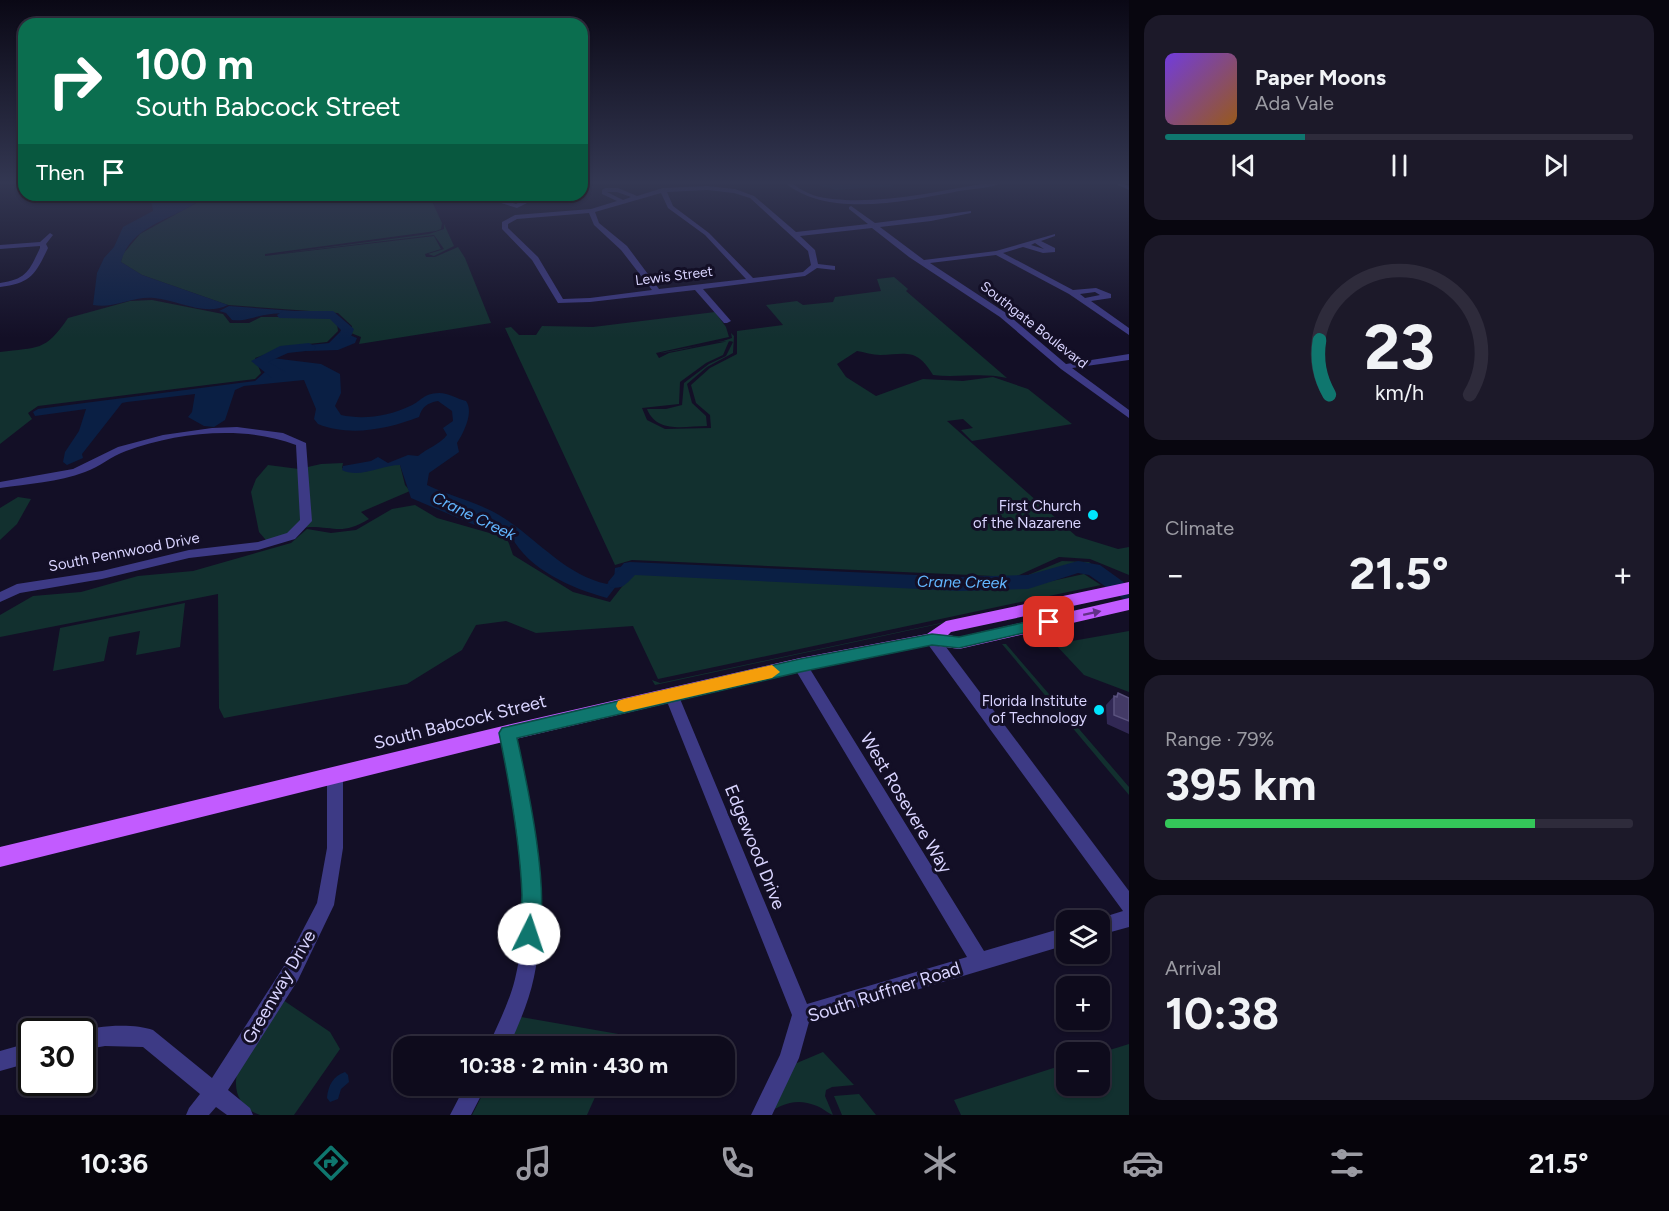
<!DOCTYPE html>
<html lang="en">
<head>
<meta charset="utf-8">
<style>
  body { margin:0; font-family:Figtree,sans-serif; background:#1c1929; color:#f1f3f6; height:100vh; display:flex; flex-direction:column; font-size:22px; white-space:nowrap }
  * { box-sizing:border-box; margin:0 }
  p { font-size:20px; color:#9b9ba3 }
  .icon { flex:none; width:33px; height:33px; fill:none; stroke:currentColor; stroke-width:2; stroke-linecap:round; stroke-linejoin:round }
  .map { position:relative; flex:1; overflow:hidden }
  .details { display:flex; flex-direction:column; gap:15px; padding:15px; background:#08060f; width:540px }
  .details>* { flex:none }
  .guide { position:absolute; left:18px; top:18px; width:570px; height:183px; border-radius:18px; box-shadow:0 2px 4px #0004,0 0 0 2px #2e2b3b; background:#0b6e4f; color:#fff; overflow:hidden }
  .fabs { position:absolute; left:1056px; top:910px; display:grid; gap:12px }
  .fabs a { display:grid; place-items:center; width:54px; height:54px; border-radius:12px; background:#0e0b1c; box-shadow:0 2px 4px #0004,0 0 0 2px #2e2b3b; font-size:30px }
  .speed { position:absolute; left:18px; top:1018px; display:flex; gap:12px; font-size:30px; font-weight:700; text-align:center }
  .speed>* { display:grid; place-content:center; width:78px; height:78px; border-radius:50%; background:#0e0b1c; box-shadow:0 2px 4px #0004,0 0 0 2px #2e2b3b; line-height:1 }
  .speed .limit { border:3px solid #111; border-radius:9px; background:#fff; color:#111 }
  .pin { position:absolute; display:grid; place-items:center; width:51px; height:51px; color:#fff; margin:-26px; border-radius:12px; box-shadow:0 3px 9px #0006 }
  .me { position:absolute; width:66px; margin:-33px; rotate:4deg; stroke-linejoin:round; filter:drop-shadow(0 0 4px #0008) }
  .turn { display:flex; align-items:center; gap:21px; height:126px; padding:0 18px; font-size:27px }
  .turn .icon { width:78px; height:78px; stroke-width:2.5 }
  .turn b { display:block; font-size:42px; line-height:51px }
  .then { display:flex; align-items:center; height:57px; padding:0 18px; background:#0003; gap:12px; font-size:22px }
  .big { font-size:45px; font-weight:700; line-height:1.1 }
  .details .tile { flex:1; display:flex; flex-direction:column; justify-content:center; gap:9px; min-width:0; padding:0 21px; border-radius:18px; background:#1c1929 }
  .details .dial { align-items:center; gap:0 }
  .dial svg { height:156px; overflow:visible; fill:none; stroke:#2e2b3b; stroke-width:7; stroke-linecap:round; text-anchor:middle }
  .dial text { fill:#f1f3f6; stroke:none }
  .song { display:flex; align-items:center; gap:18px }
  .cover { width:72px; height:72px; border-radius:9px; background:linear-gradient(135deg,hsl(260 70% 55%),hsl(30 70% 35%)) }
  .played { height:6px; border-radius:3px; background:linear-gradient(90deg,#0f766e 30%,#2e2b3b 30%) }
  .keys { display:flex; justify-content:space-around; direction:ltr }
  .heat { display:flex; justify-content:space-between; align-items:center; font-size:33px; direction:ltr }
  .charge { height:9px; border-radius:4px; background:linear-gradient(90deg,#34c759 79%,#2e2b3b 0) }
  .trip { position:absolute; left:393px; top:1036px; width:342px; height:60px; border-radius:18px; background:#0e0b1c; box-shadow:0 2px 4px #0004,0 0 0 2px #2e2b3b; font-weight:700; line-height:60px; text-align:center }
  .dock { display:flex; height:96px; justify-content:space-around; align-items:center; background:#06040b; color:#9b9ba3 }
  .dock .icon { width:42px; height:42px }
  .dock .selected { color:#0f766e }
  .dock b { font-size:27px; color:#f1f3f6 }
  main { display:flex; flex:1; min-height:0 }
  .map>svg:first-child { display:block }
  .green { fill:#12302f }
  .water { fill:#0a1f44 }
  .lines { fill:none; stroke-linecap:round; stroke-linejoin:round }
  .river { fill:#0a1f44; fill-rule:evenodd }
  .minor { fill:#3d3a85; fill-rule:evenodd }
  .major { fill:#c25bff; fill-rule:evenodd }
  .wall { fill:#312854 }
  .building { fill:#433a66; stroke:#5a527e; stroke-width:1.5 }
  .oneway { fill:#623188 }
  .route { fill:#0f766e; stroke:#0a4d48; stroke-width:1.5 }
  .slow { fill:#f59e0b }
  .poi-dot { fill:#00e5ff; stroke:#130f26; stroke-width:2 }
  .labels { text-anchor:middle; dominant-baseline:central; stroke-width:6; stroke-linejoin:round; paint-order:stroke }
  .far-street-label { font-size:14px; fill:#d9d4ff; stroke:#130f26 }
  .poi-label { font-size:15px; fill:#d9d4ff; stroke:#130f26; text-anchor:end }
  .street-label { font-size:15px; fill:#d9d4ff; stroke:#130f26 }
  .water-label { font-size:16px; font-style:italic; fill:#62b6ff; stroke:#130f26 }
  .near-street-label { font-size:18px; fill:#d9d4ff; stroke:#130f26 }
</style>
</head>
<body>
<main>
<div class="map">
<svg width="1129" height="1115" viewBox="0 0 1129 1115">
  <rect width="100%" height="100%" fill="#130f26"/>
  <path class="green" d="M 205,195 L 429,195 L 442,223 L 441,229 L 436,231 L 265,254 L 265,256 L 434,236 L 441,249 L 425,254 L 426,257 L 435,257 L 458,247 L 465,258 L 491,323 L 359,344 L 361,337 L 351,333 L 352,326 L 338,313 L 228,305 L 142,275 L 121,262 L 123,254 L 140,234 L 198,202 Z
    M 444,224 L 454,246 L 434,256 L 428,254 L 444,249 L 434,235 L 268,255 L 429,234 L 444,229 Z
    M 894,277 L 908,289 L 906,291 L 1007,378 C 982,372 958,378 933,375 C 917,348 907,354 880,355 C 873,355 864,352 857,351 L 837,364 L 846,377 L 876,396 L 923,379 L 963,381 L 993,377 L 1028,389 L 1072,424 L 972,441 L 961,430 L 973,428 L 963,419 L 947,421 L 1076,536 L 1118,549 L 1129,547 L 1129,575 L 1090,559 L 1059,557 L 1015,577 L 632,560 L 615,565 L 505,328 L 511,327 L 519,335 L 536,335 L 542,326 L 593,327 L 715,312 L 726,327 L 729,337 L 656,353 L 659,358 L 669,353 L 729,341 L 723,355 L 706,363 L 680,382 L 679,404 L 642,408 L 647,420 L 665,429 L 711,428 L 710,415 L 696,403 L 691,385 L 710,368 L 737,354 L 737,331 L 783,325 L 766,305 L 797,301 L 803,305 L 833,302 L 835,297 L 881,291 L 877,279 Z
    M 152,300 L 223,314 L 230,323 L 249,323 L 261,317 L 330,317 L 337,324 L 338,331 L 327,342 L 290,346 L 255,358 L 261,373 L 255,379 L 38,406 L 28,413 L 32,419 L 0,444 L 0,352 C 38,347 45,352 68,318 L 130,301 Z
    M 731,333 L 734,336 L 733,353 L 707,367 L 687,384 L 692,403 L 706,416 L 707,426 C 685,426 657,434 647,409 L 666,409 L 682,405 L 684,383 L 709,364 L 726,356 L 733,342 C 724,338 673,353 660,353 L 723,341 L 732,338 Z
    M 343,463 L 342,468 L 364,472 L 388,465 L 400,465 L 405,485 L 410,491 L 361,512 L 369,519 C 342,535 337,527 310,527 C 298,527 281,540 271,546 L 259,532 L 251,492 L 256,479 L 268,465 L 299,469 L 321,464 Z
    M 18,497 L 31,499 L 17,524 L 0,540 L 0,508 Z
    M 415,505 L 437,518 L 507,538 L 513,555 L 573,592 L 610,602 L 632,574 L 638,572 L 952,587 L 1029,586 L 1084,574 L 1101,585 L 658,679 L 633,626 L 536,633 L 506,621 L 476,625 L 462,650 L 407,684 L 224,718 L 219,708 L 218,594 L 0,637 L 0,615 L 33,596 L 81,592 L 138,576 L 193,571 L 291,543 L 307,529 L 331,533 L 356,530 L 392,509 Z
    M 1062,561 L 1089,562 L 1115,586 L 655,685 L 652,680 L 660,683 L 1104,588 L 1106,585 L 1094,574 L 1082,570 L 1027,583 L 951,584 L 636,569 L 635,564 L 1016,580 Z
    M 185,603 L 180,647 L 136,655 L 140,631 L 109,637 L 104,661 L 53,671 L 60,628 Z
    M 1129,631 L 1129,692 L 1084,675 L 1055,644 Z
    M 1002,644 L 1006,644 L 1129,787 L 1129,795 Z
    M 283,1000 L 330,1032 L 340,1049 L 294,1115 C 285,1115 270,1115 260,1115 C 239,1108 232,1090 238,1070 Z
    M 521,1017 L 624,1035 L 618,1047 L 506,1047 Z
    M 1129,1044 L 1129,1115 L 961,1115 L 954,1100 L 1066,1064 L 1066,1086 L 1100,1086 L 1100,1053 Z
    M 823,1052 L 854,1085 L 832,1087 L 826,1090 L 825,1096 L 833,1115 C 827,1113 823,1108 817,1106 C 794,1097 783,1105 763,1115 L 785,1068 Z
    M 487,1086 L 600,1086 L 587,1115 L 472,1115 Z
    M 859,1094 L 876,1115 L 842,1115 L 834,1096 Z"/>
  <path class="water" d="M 818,182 L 834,186 L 827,182 L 870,182 L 876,183 L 873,185 L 878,184 L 874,182 L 897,186 L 836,190 L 819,185 Z
    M 135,195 L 205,195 C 180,220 131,222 121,262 L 142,275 L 228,305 C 204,317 179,300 154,298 C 133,296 114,309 93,305 L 97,273 L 104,258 L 114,247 L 123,227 L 153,211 L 152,204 Z
    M 229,306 L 335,314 L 348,327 L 347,334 L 357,338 L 355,343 L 338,350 L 276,352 L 272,358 L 321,364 L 340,374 L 341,393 L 335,406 L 341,415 C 364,420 389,416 410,406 C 423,400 422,394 439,393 C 449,393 457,399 466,401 C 474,412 464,432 457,443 L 459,452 L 429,473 L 427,485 C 450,496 477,502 499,515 C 535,536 564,575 607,584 L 614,579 L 615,568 L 633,564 L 636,569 L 627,572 L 607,598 C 571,588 529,570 511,536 L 477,526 L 411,498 L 400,465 C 382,465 359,479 342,470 L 343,466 L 371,461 L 378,457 L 388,463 L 408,455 L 418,456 C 428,448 440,444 447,435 L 443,428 L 453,421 L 452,411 L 438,401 C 427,403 422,407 419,417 C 388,429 350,437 318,424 L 314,419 L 316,409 L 304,380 L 244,386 L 235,390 L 225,420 L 214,427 L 204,426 L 188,417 L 192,412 L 195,394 L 127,402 L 122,403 L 82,454 L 83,458 L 67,465 L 63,462 L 65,452 L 79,431 L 86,409 L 35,416 L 33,412 L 38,409 L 255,381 L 267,370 L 261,366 L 259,358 L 290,347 L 329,343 L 342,330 L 341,323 L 332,315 C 313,314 278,311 260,316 C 248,319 244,321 232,320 L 226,313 L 219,311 Z
    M 345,1072 L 348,1075 L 349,1082 L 341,1089 L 338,1099 L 330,1102 L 327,1098 C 328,1086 333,1076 345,1072 Z"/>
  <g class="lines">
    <path class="river" d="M 283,311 L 333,311 L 354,329 L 350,339 L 340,339 L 339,336 L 341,330 L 330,319 L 279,318 L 277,315 Z
      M 309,343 L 316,347 L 314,350 L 288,353 L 268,362 L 286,372 L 286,378 L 272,378 L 251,361 L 280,346 Z
      M 1078,561 L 1100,565 L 1129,586 L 1129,603 L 1089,575 L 1078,573 L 1028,589 L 960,591 L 635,575 C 627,583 623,590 610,587 L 608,582 L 624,563 L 630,562 L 960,577 L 1028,575 Z"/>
    <path class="minor" d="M 784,182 C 793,181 796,187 804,191 C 816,198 831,199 845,200 C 894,202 944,190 992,182 L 1004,182 C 992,188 973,189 959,191 C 908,201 827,219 784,182 Z
      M 1024,182 L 1047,182 C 1042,185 1029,185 1024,182 Z
      M 1112,182 L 1120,182 L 1129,186 L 1129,190 Z
      M 707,186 L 735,189 L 754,196 L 796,232 L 868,224 L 849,209 L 849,207 L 851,206 L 875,223 L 971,211 L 971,213 L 931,221 L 880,227 L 924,260 L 996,251 L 1055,234 L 1055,236 L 1041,241 L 1055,248 L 1055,252 L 1043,253 L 1023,247 L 1003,253 L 1073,290 L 1096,288 L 1111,294 L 1111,298 L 1091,301 L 1129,328 L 1129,335 L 1069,294 L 996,255 L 930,263 L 1006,313 L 1066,364 L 1129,354 L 1129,360 L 1072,368 L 1129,410 L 1129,418 L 1061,369 L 1000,317 L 909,257 L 872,228 L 800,236 L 815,250 L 818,264 L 835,266 L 835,270 L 817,268 L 805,276 L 703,289 L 731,321 L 727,323 L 724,323 L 695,290 L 590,302 L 558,303 L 532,260 L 502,229 L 502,222 L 515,215 L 591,209 L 617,201 L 602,194 L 602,190 L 605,188 L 618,188 L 637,196 L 663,188 ZM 707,190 L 734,193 L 750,198 L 808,251 L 811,265 L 803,272 L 753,278 L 709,233 L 673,206 L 667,192 ZM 607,192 L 617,192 L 631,197 L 623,200 ZM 661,193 L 668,208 L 705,235 L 746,279 L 659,289 L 627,246 L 599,223 L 595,212 ZM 589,213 L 594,225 L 621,250 L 652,290 L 590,298 L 563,299 L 538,257 L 508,228 L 508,224 L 517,219 ZM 1035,243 L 1044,249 L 1031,245 ZM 1095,292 L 1100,295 L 1085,298 L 1080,294 Z
      M 513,196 L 528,201 L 529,202 L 517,208 L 501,203 ZM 514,200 L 520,202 L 516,204 L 510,202 Z
      M 50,233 L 53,235 L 46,244 L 48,248 C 35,275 31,283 0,287 L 0,283 C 27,279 29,271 40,248 L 40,246 L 0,249 L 0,245 L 40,242 Z
      M 237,427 L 283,433 L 306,443 L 312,521 L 295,539 L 258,550 L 189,558 L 102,579 L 20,593 L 0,602 L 0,592 L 17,584 L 102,571 L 189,550 L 258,542 L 287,533 L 300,520 L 296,445 C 244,425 178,432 126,451 C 111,456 100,467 85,472 C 58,482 28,484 0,488 L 0,482 L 73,469 L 118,447 L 163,435 L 212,428 Z
      M 932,634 L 937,635 L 1129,891 L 1129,927 L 1100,935 L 1100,921 L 1094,920 L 1123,911 L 927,643 L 925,639 L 927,635 Z
      M 800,660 L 805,661 L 984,951 L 1066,927 L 1066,945 L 809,1022 L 799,1058 L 772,1115 L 751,1115 L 780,1055 L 792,1015 L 664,694 L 666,690 L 671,688 L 676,690 L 678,694 L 807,1004 L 967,957 L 795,669 L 793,665 L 795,661 Z
      M 507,727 L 512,729 L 514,733 C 532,811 551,897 534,977 C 529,1001 519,1024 509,1046 L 488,1047 C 498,1024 509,1003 515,979 C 534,901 516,810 500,733 L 502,729 Z
      M 335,769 L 340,771 L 343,776 L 343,848 L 334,905 L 298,980 L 228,1090 L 250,1108 L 253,1115 L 227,1115 L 216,1107 L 209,1115 L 186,1115 L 189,1108 L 200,1094 L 143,1047 L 105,1046 L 82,1050 L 82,1032 L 78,1032 C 96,1025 135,1023 153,1030 L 212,1078 L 284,966 L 317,903 L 327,848 L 327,776 L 330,771 Z
      M 32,1042 L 32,1062 L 0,1071 L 0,1051 Z
      M 465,1086 L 486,1086 L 471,1115 L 450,1115 Z"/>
    <path class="major" d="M 1129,582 L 1129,594 L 951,632 L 948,635 L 959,637 L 1129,598 L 1129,610 L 959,649 L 932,645 L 800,672 L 507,741 L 0,867 L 0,847 L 507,725 L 800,658 L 927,634 L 946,621 Z"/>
  </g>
  <path class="wall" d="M 1118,693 L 1129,698 L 1129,734 L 1107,724 L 1106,705 L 1114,696 L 1115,696 Z"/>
  <path class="building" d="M 1118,693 L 1129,698 L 1129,721 L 1114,715 L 1114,696 L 1117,697 Z"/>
  <defs><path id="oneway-solid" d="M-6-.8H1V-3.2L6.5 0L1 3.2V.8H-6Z" transform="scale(1.5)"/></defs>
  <use class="oneway" href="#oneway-solid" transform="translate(1092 613) rotate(-12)"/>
  <linearGradient id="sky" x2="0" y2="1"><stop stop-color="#0a0815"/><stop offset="0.54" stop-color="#333752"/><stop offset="1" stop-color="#333752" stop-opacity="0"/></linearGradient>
  <rect width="1129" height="338" fill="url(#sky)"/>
  <path class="route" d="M 1049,617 L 1056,622 L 1054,626 L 959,648 L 932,645 L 800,672 L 517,738 C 527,783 553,901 536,941 L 529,944 L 522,941 C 516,927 522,911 522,895 C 520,841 510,786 499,733 L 502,728 L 800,659 L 932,634 L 959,637 Z"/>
  <path class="slow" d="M 772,665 L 780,672 L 772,678 L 624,712 L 618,710 L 616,706 L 618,701 L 624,699 Z"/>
  <g class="poi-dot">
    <circle cx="1093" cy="515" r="6"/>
    <circle cx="1099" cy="710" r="6"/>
  </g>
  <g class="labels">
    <g class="far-street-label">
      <text transform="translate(674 276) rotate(-7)">Lewis Street</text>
      <text transform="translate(1034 325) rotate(38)">Southgate Boulevard</text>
    </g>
    <g class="poi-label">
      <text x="1081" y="506">First Church<tspan x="1081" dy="17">of the Nazarene</tspan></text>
      <text x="1087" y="701">Florida Institute<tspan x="1087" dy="17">of Technology</tspan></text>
    </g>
    <g class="street-label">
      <text transform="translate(124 552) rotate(-11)">South Pennwood Drive</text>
    </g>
    <g class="water-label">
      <text transform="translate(474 516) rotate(26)">Crane Creek</text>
      <text transform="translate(962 582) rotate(1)">Crane Creek</text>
    </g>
    <g class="near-street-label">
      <text transform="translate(460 722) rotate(-14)">South Babcock Street</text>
      <text transform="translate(906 803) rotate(59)">West Rosevere Way</text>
      <text transform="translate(755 847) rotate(68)">Edgewood Drive</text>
      <text transform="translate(279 987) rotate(-60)">Greenway Drive</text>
      <text transform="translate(884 992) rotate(-18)">South Ruffner Road</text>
    </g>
  </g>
</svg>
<div class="fabs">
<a><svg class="icon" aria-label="layers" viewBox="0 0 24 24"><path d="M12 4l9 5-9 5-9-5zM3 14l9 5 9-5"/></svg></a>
<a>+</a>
<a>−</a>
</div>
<div class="speed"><div class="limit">30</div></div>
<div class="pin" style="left:1049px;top:622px;background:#d93025"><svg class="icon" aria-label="arrive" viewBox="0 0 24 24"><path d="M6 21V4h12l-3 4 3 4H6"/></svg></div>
<svg class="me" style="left:529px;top:934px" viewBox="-20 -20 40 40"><circle r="19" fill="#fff"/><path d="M0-13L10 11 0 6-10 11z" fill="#0f766e"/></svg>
<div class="trip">10:38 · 2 min · 430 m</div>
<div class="guide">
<div class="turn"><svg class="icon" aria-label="right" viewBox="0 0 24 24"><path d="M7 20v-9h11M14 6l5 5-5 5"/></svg><div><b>100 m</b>South Babcock Street</div></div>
<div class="then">Then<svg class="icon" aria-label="arrive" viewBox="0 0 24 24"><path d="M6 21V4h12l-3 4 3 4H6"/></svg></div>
</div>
</div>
<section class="details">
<div class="tile">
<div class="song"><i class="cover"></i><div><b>Paper Moons</b><p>Ada Vale</p></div></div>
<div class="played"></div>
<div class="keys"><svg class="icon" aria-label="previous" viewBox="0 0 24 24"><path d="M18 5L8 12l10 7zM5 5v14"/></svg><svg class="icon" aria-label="pause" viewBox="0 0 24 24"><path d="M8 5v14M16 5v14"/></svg><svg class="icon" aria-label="next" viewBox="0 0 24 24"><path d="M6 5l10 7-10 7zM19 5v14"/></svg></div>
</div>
<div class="tile dial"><svg viewBox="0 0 100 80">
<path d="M14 69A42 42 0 1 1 86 69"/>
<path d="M14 69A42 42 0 0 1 9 41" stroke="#0f766e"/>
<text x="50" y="56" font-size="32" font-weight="700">23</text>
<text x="50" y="72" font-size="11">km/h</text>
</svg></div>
<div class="tile"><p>Climate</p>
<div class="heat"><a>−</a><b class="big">21.5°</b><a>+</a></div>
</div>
<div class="tile"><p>Range · 79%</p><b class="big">395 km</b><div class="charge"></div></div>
<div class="tile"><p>Arrival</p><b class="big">10:38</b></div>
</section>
</main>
<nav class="dock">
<b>10:36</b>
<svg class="icon selected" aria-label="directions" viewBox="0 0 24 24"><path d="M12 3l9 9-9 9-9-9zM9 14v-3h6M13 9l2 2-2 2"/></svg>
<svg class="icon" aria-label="music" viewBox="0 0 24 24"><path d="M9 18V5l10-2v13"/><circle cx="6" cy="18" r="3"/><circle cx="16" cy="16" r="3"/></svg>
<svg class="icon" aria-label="phone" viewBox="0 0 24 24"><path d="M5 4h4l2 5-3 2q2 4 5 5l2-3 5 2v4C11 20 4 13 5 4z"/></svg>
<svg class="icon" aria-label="climate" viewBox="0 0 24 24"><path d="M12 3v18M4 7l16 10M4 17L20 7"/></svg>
<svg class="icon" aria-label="car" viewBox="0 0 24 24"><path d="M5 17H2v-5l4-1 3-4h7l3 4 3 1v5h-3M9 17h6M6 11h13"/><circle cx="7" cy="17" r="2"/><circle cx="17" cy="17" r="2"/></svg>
<svg class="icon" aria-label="filters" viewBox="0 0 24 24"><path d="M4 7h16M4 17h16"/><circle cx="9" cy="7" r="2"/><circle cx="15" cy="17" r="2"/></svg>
<b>21.5°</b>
</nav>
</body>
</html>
